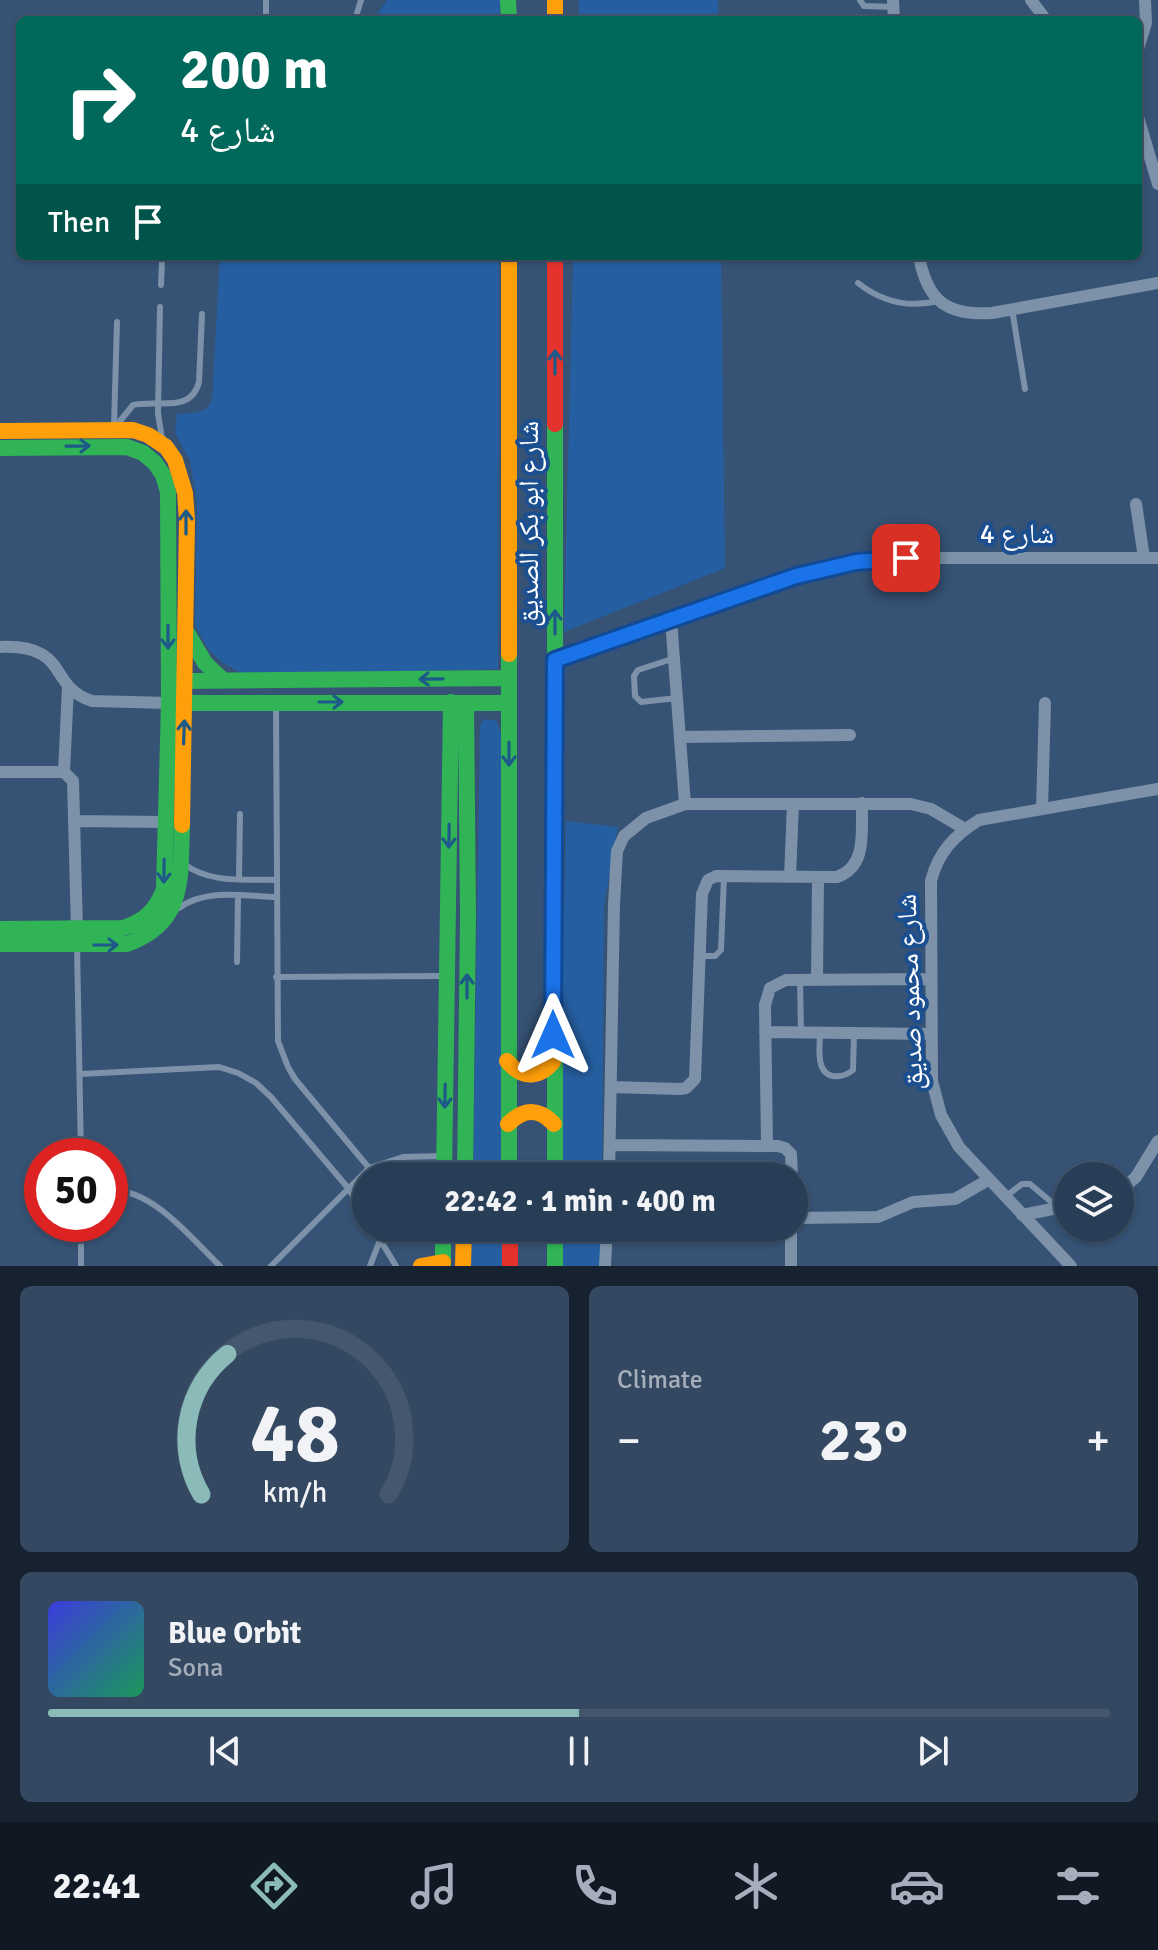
<!DOCTYPE html>
<html lang="en">
<head>
<meta charset="utf-8">
<style>
  body { margin:0; font-family:Signika,"Noto Naskh Arabic",sans-serif; background:#344961; color:#f1f3f6; height:100vh; display:flex; flex-direction:column; font-size:30px; white-space:nowrap }
  * { box-sizing:border-box; margin:0 }
  p { font-size:26px; color:#a5aeba }
  .icon { flex:none; width:44px; height:44px; fill:none; stroke:currentColor; stroke-width:2; stroke-linecap:round; stroke-linejoin:round }
  .map { position:relative; height:1266px; overflow:hidden }
  .drawer { display:flex; flex-direction:column; gap:20px; padding:20px; background:#162230; flex:1 }
  .drawer>* { flex:none }
  .banner { position:absolute; left:16px; top:16px; width:1126px; height:244px; border-radius:12px; box-shadow:0 2px 6px #0004,0 0 0 2px #44576d; background:#00695c; color:#fff; overflow:hidden }
  .buttons { position:absolute; left:1054px; top:1162px; display:grid; gap:16px }
  .buttons a { display:grid; place-items:center; width:80px; height:80px; border-radius:50%; background:#283e57; box-shadow:0 2px 6px #0004,0 0 0 2px #44576d; font-size:40px }
  .speed { position:absolute; left:24px; top:1138px; display:flex; gap:16px; font-size:40px; font-weight:700; text-align:center }
  .speed>* { display:grid; place-content:center; width:104px; height:104px; border-radius:50%; background:#283e57; box-shadow:0 2px 6px #0004,0 0 0 2px #44576d; line-height:1 }
  .speed .limit { border:12px solid #d22; background:#fff; color:#111 }
  .pin { position:absolute; display:grid; place-items:center; width:68px; height:68px; color:#fff; margin:-34px; border-radius:16px; box-shadow:0 4px 12px #0006 }
  .me { position:absolute; width:88px; margin:-44px; rotate:0deg; stroke-linejoin:round; filter:drop-shadow(0 0 6px #0008) }
  .turn { display:flex; align-items:center; gap:28px; height:168px; padding:0 32px; font-size:36px }
  .turn .icon { width:104px; height:104px; stroke-width:2.5 }
  .turn b { display:block; font-size:56px; line-height:68px }
  .then { display:flex; align-items:center; height:76px; padding:0 32px; background:#0003; gap:16px; font-size:30px }
  .big { font-size:60px; font-weight:800; line-height:1.1 }
  .drawer .card { flex:1; display:flex; flex-direction:column; justify-content:center; gap:12px; min-width:0; padding:0 28px; border-radius:12px; background:#344961 }
  .drawer .dial { align-items:center; gap:0 }
  .dial svg { height:208px; overflow:visible; fill:none; stroke:#44576d; stroke-width:7; stroke-linecap:round; text-anchor:middle }
  .dial text { fill:#f1f3f6; stroke:none }
  .song { display:flex; align-items:center; gap:24px }
  .cover { width:96px; height:96px; border-radius:12px; background:linear-gradient(135deg,hsl(240 70% 55%),hsl(150 70% 35%)) }
  .played { height:8px; border-radius:4px; background:linear-gradient(90deg,#8bbbb9 50%,#44576d 50%) }
  .keys { display:flex; justify-content:space-around; direction:ltr }
  .heat { display:flex; justify-content:space-between; align-items:center; font-size:44px; direction:ltr }
  .drawer .tiles { flex:1; display:grid; gap:20px; grid-template-columns:1fr 1fr }
  .card:last-child { grid-column:span 2 }
  .trip { position:absolute; left:352px; top:1162px; width:456px; height:80px; border-radius:40px; background:#283e57; box-shadow:0 2px 6px #0004,0 0 0 2px #44576d; font-weight:800; line-height:80px; text-align:center }
  .tab-bar { display:flex; height:128px; justify-content:space-around; align-items:center; background:#101923; color:#a5aeba }
  .tab-bar .icon { width:56px; height:56px }
  .tab-bar .active { color:#8bbbb9 }
  .tab-bar b { font-size:36px; color:#f1f3f6 }
  .map>svg:first-child { display:block }
  .green { fill:#265fa1 }
  .lines { fill:none; stroke-linecap:round; stroke-linejoin:round }
  .lane { stroke:#7d92a8; stroke-width:6 }
  .street { stroke:#7d92a8; stroke-width:12 }
  .fast { stroke:#30b455; stroke-width:16 }
  .slow { stroke:#ff9f0a; stroke-width:16 }
  .jam { stroke:#e5322d; stroke-width:16 }
  .oneway { stroke:#1d5989 }
  .route-casing { stroke:#114b97; stroke-width:20 }
  .route { stroke:#1a73e8; stroke-width:14 }
  .labels { text-anchor:middle; dominant-baseline:central; stroke-width:8; stroke-linejoin:round; paint-order:stroke }
  .street-label { font-size:28px; fill:#fff; stroke:#1b4f8f }
</style>
</head>
<body>
<div class="map">
<svg width="1158" height="1266" viewBox="0 0 1158 1266">
  <rect width="100%" height="100%" fill="#365274"/>
  <path class="green" d="M 387,0 L 500,0 L 500,20 L 373,20 Z
    M 579,0 L 718,0 L 718,20 L 579,20 Z
    M 220,256 L 499,256 L 498,669 L 273,675 L 243,674 L 223,663 L 209,650 L 195,626 L 197,503 L 190,461 L 175,433 L 177,414 C 192,413 205,415 212,400 Z
    M 573,256 L 721,256 L 725,568 L 564,632 Z
    M 484,719 L 497,721 L 501,734 L 503,1176 L 473,1176 L 480,726 Z
    M 566,821 L 618,827 L 604,905 L 602,1176 L 562,1176 L 561,1053 Z
    M 472,1228 L 503,1228 L 503,1266 L 471,1266 Z
    M 562,1228 L 602,1228 L 599,1266 L 563,1266 Z"/>
  <g class="lines">
    <path class="lane" d="M 860,0 L 864,6 L 893,7
      M 266,20 L 266,0
      M 355,20 L 361,0
      M 858,283 C 882,302 909,308 938,301
      M 161,285 L 162,260 L 172,256
      M 160,307 L 158,413 L 162,439
      M 1012,309 L 1025,389
      M 114,426 L 117,322
      M 116,426 L 133,405 C 157,399 191,414 199,382 L 202,314
      M 672,659 L 638,670 L 634,676 L 635,696 L 641,702 L 677,698
      M 276,706 L 278,1041 L 288,1067 L 295,1079 L 369,1168
      M 183,863 C 209,884 245,879 276,880
      M 239,878 L 240,814
      M 179,908 C 205,888 245,896 276,897
      M 77,945 L 81,1156
      M 700,956 L 715,956 L 721,950 L 724,877
      M 237,962 L 238,896
      M 276,977 L 444,976
      M 800,980 L 801,1032
      M 820,1033 C 820,1046 815,1073 833,1076 C 841,1077 847,1075 853,1070 L 854,1034
      M 80,1074 L 219,1067 L 238,1073 L 256,1083 L 271,1097 L 348,1188 L 366,1217
      M 110,1190 C 153,1189 191,1238 220,1266
      M 1005,1197 L 1022,1184 L 1030,1184 L 1056,1206
      M 373,1228 L 396,1266
      M 81,1266 L 81,1224
      M 271,1266 L 369,1168 L 403,1157 L 444,1156
      M 370,1266 L 380,1240"/>
    <path class="street" d="M 893,0 L 894,20
      M 1031,0 L 1046,20
      M 1138,49 L 1146,23 L 1145,0
      M 1138,117 L 1158,184
      M 919,256 C 927,301 947,316 992,313 L 1158,283
      M 1136,504 L 1144,558
      M 671,620 L 685,804
      M 0,647 C 71,644 47,687 92,701 L 169,703
      M 555,660 L 796,576 L 856,562 L 906,558 L 1158,558
      M 680,737 L 850,735
      M 0,772 L 64,772 L 73,781 L 77,930
      M 64,772 L 68,687
      M 1042,809 L 1045,703
      M 75,821 L 164,822
      M 790,877 L 793,804
      M 817,980 L 818,877
      M 765,1032 L 931,1034
      M 611,1087 L 680,1089 L 686,1088 L 695,1079 L 702,894 L 708,880 L 716,876 L 837,877 C 868,866 861,831 862,803
      M 610,1145 L 778,1146 L 785,1148 L 791,1154 L 792,1176
      M 767,1146 L 765,1005 L 770,988 L 786,980 L 930,979
      M 609,1176 L 614,904 L 617,851 L 624,836 L 646,818 L 685,804 L 911,804 L 931,809 L 965,829
      M 1120,1191 L 1136,1177 L 1158,1141
      M 1022,1215 L 1068,1206
      M 794,1218 L 878,1217 L 913,1202 L 955,1199 L 988,1180
      M 605,1266 L 607,1228
      M 791,1266 L 791,1228
      M 1071,1266 L 959,1147 L 941,1115 L 932,1081 L 931,881 C 938,852 955,835 979,820 L 1158,789"/>
    <path class="fast" d="M 508,0 L 509,20
      M 555,424 L 555,1176
      M 0,448 L 127,447 L 143,453 L 155,463 L 163,475 L 168,492 L 169,703 L 164,889 C 156,910 145,921 123,928 L 0,929
      M 188,634 L 205,663 L 224,681
      M 509,654 L 509,1176
      M 178,681 L 509,678
      M 174,703 L 509,703
      M 0,944 L 127,944 C 186,923 180,878 182,825
      M 444,1176 L 451,702
      M 465,1176 L 468,916 L 466,703
      M 443,1228 L 443,1266
      M 555,1228 L 555,1266"/>
    <path class="slow" d="M 555,0 L 555,20
      M 509,256 L 509,654
      M 0,431 L 133,430 L 148,435 L 166,447 L 175,460 L 185,493 L 187,520 L 182,825
      M 507,1061 C 522,1079 538,1079 553,1062
      M 508,1124 C 524,1108 539,1108 554,1124
      M 421,1266 L 443,1262
      M 463,1266 L 464,1228"/>
    <path class="jam" d="M 555,256 L 555,424
      M 510,1228 L 510,1266"/>
  </g>
  <defs><path id="oneway-shaft" d="M-6 0H5M1.5-3L5.5 0L1.5 3" fill="none" stroke-width="1.6" stroke-linecap="round" stroke-linejoin="round" transform="scale(2)"/></defs>
  <g class="oneway">
    <use href="#oneway-shaft" transform="translate(555 362) rotate(-90)"/>
    <use href="#oneway-shaft" transform="translate(78 446) rotate(-1)"/>
    <use href="#oneway-shaft" transform="translate(186 522) rotate(-90)"/>
    <use href="#oneway-shaft" transform="translate(555 622) rotate(-90)"/>
    <use href="#oneway-shaft" transform="translate(168 637) rotate(90)"/>
    <use href="#oneway-shaft" transform="translate(431 679) rotate(179)"/>
    <use href="#oneway-shaft" transform="translate(331 702)"/>
    <use href="#oneway-shaft" transform="translate(184 732) rotate(-88)"/>
    <use href="#oneway-shaft" transform="translate(509 754) rotate(90)"/>
    <use href="#oneway-shaft" transform="translate(449 836) rotate(91)"/>
    <use href="#oneway-shaft" transform="translate(164 871) rotate(91)"/>
    <use href="#oneway-shaft" transform="translate(106 945)"/>
    <use href="#oneway-shaft" transform="translate(467 986) rotate(-90)"/>
    <use href="#oneway-shaft" transform="translate(445 1096) rotate(91)"/>
  </g>
  <g class="lines">
    <g class="route-casing">
      <path id="route" d="M 553,1035 L 555,660 L 796,576 L 856,562 L 906,558"/>
    </g>
    <use href="#route" class="route"/>
  </g>
  <g class="labels">
    <g class="street-label">
      <text transform="translate(529 524) rotate(-90)">شارع ابو بكر الصديق</text>
      <text x="1017" y="534">شارع 4</text>
      <text transform="translate(910 992) rotate(-92)">شارع محمود صديق</text>
    </g>
  </g>
</svg>
<div class="buttons">
<a><svg class="icon" aria-label="layers" viewBox="0 0 24 24"><path d="M12 4l9 5-9 5-9-5zM3 14l9 5 9-5"/></svg></a>
</div>
<div class="speed"><div class="limit">50</div></div>
<div class="pin" style="left:906px;top:558px;background:#d93025"><svg class="icon" aria-label="arrive" viewBox="0 0 24 24"><path d="M6 21V4h12l-3 4 3 4H6"/></svg></div>
<svg class="me" style="left:553px;top:1035px" viewBox="-20 -20 40 40"><path d="M0-17L14 15 0 8-14 15z" fill="#1a73e8" stroke="#fff" stroke-width="4"/></svg>
<div class="trip">22:42 · 1 min · 400 m</div>
<div class="banner">
<div class="turn"><svg class="icon" aria-label="right" viewBox="0 0 24 24"><path d="M7 20v-9h11M14 6l5 5-5 5"/></svg><div><b>200 m</b>شارع 4</div></div>
<div class="then">Then<svg class="icon" aria-label="arrive" viewBox="0 0 24 24"><path d="M6 21V4h12l-3 4 3 4H6"/></svg></div>
</div>
</div>
<section class="drawer">
<div class="tiles">
<div class="card dial"><svg viewBox="0 0 100 80">
<path d="M14 69A42 42 0 1 1 86 69"/>
<path d="M14 69A42 42 0 0 1 24 15" stroke="#8bbbb9"/>
<text x="50" y="56" font-size="32" font-weight="700">48</text>
<text x="50" y="72" font-size="11">km/h</text>
</svg></div>
<div class="card"><p>Climate</p>
<div class="heat"><a>−</a><b class="big">23°</b><a>+</a></div>
</div>
<div class="card">
<div class="song"><i class="cover"></i><div><b>Blue Orbit</b><p>Sona</p></div></div>
<div class="played"></div>
<div class="keys"><svg class="icon" aria-label="previous" viewBox="0 0 24 24"><path d="M18 5L8 12l10 7zM5 5v14"/></svg><svg class="icon" aria-label="pause" viewBox="0 0 24 24"><path d="M8 5v14M16 5v14"/></svg><svg class="icon" aria-label="next" viewBox="0 0 24 24"><path d="M6 5l10 7-10 7zM19 5v14"/></svg></div>
</div>
</div>
</section>
<nav class="tab-bar">
<b>22:41</b>
<svg class="icon active" aria-label="directions" viewBox="0 0 24 24"><path d="M12 3l9 9-9 9-9-9zM9 14v-3h6M13 9l2 2-2 2"/></svg>
<svg class="icon" aria-label="music" viewBox="0 0 24 24"><path d="M9 18V5l10-2v13"/><circle cx="6" cy="18" r="3"/><circle cx="16" cy="16" r="3"/></svg>
<svg class="icon" aria-label="phone" viewBox="0 0 24 24"><path d="M5 4h4l2 5-3 2q2 4 5 5l2-3 5 2v4C11 20 4 13 5 4z"/></svg>
<svg class="icon" aria-label="climate" viewBox="0 0 24 24"><path d="M12 3v18M4 7l16 10M4 17L20 7"/></svg>
<svg class="icon" aria-label="car" viewBox="0 0 24 24"><path d="M5 17H2v-5l4-1 3-4h7l3 4 3 1v5h-3M9 17h6M6 11h13"/><circle cx="7" cy="17" r="2"/><circle cx="17" cy="17" r="2"/></svg>
<svg class="icon" aria-label="filters" viewBox="0 0 24 24"><path d="M4 7h16M4 17h16"/><circle cx="9" cy="7" r="2"/><circle cx="15" cy="17" r="2"/></svg>
</nav>
</body>
</html>
